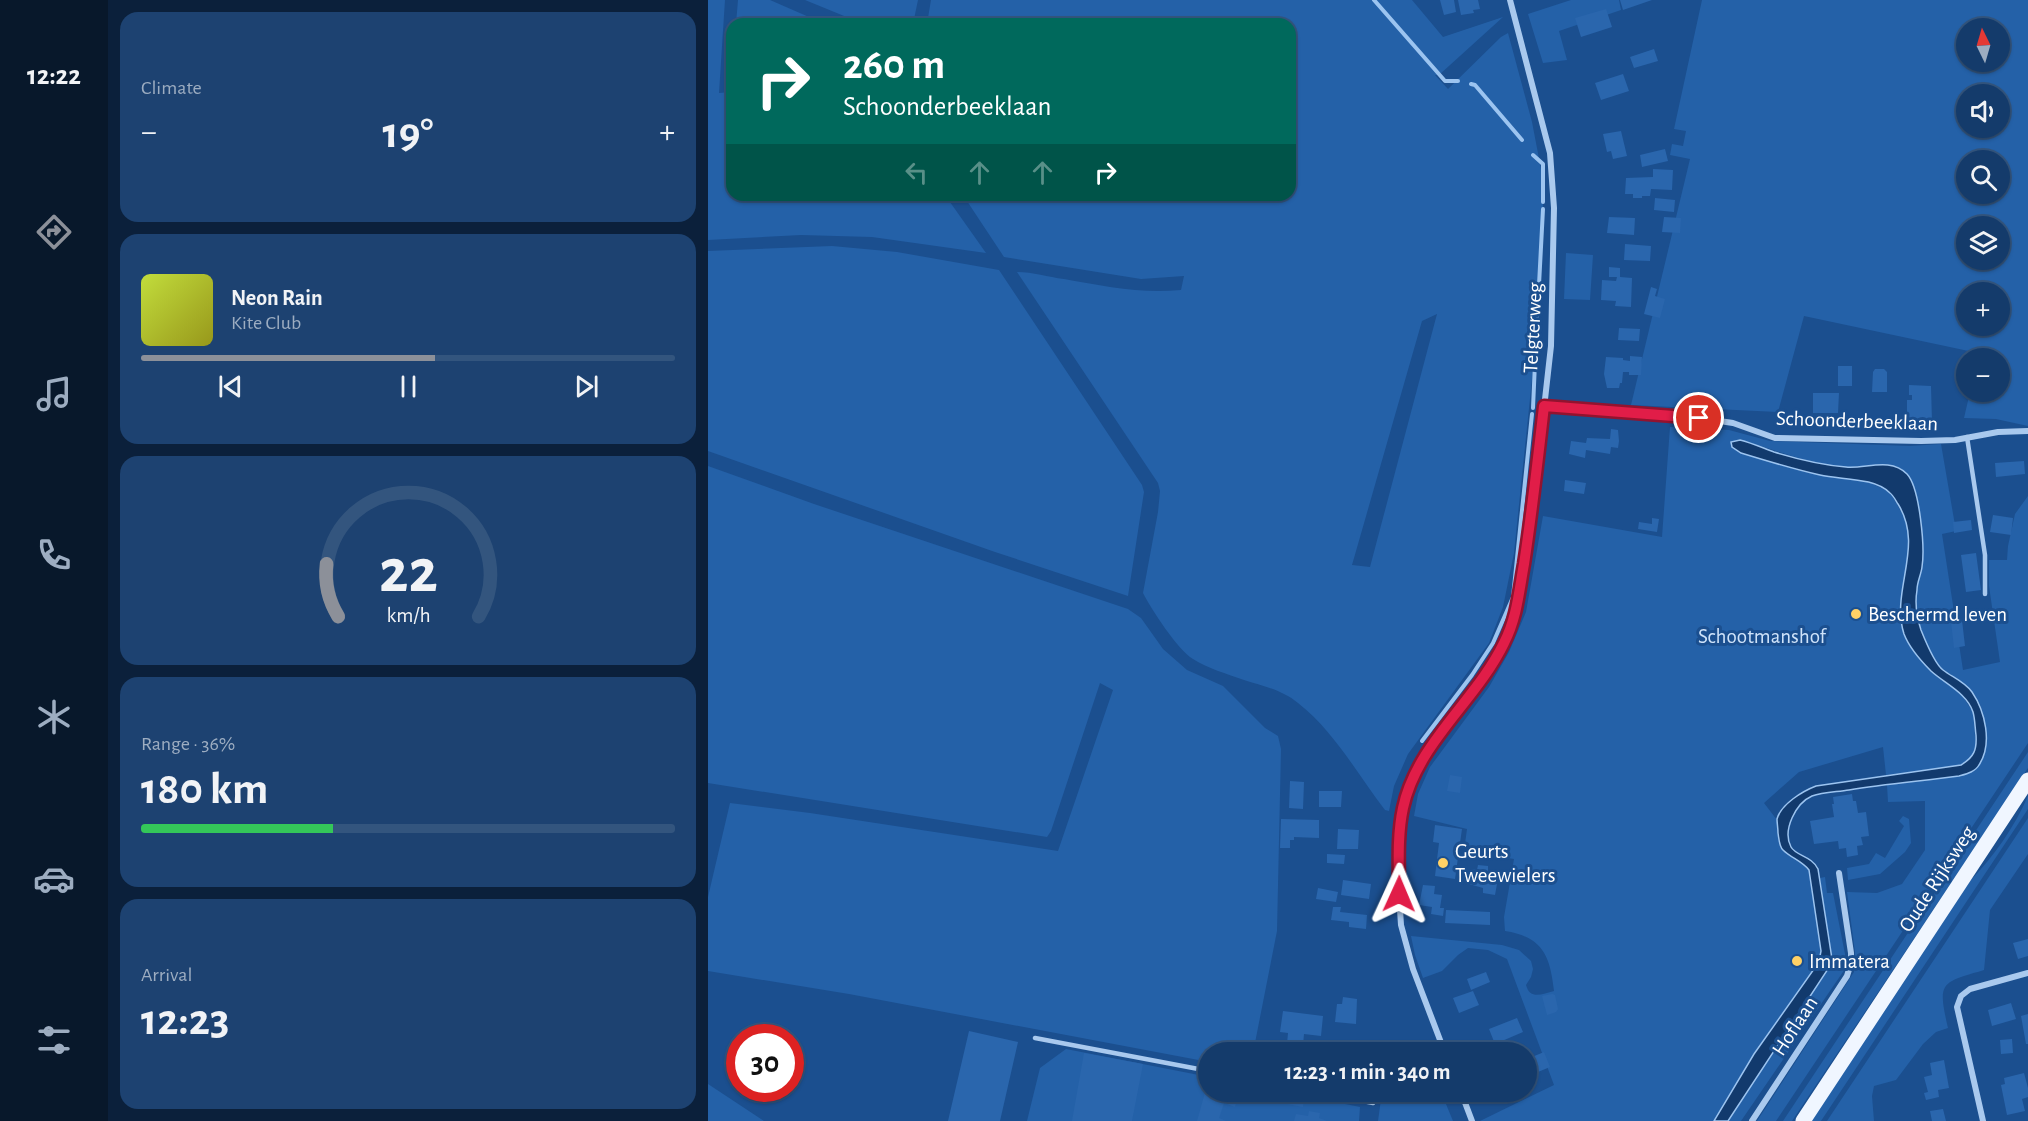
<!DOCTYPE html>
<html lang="en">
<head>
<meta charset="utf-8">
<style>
  body { margin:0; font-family:"Alegreya Sans",sans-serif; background:#1d4271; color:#f1f3f6; height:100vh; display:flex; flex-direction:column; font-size:22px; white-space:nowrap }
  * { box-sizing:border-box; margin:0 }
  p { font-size:20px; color:#9dadc1 }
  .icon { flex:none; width:33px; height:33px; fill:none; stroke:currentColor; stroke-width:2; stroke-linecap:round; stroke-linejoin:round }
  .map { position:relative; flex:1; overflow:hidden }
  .sheet { display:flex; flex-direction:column; gap:12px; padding:12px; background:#0b203b; width:600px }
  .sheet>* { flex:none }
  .banner { position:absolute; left:18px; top:18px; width:570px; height:183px; border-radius:18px; box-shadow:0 2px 4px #0004,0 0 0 2px #33557e; background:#00695c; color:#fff; overflow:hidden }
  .needle { width:39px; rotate:355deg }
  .controls { position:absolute; left:1248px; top:18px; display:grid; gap:12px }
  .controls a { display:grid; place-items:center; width:54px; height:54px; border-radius:50%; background:#143b6b; box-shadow:0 2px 4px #0004,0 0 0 2px #33557e; font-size:30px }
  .speed { position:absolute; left:18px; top:1024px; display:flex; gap:12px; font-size:30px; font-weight:700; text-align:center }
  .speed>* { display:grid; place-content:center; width:78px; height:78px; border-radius:50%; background:#143b6b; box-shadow:0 2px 4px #0004,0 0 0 2px #33557e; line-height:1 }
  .speed .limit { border:9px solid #d22; background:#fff; color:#111 }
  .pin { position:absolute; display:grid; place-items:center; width:51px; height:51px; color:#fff; margin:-26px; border:3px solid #fff; border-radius:50%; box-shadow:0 2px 6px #0007 }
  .me { position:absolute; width:66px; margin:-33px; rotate:1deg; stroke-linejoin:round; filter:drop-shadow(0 0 4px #0008) }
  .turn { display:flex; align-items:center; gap:21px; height:126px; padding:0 18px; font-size:27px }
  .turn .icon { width:78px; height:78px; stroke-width:2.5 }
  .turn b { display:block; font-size:42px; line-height:51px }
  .lanes { display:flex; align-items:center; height:57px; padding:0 18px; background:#0003; justify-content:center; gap:30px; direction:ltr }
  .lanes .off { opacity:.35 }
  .big { font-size:45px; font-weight:600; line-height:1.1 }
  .sheet .card { flex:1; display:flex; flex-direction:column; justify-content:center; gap:9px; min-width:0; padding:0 21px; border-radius:18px; background:#1d4271 }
  .sheet .dial { align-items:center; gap:0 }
  .dial svg { height:156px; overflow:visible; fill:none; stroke:#33557e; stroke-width:7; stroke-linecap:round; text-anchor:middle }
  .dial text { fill:#f1f3f6; stroke:none }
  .song { display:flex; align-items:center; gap:18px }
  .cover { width:72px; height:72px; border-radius:9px; background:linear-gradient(135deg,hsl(70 70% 55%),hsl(60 70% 35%)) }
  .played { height:6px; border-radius:3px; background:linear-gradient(90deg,#8c9099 55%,#33557e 55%) }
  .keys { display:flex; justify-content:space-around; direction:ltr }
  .heat { display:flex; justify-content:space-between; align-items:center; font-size:33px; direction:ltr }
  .charge { height:9px; border-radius:4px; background:linear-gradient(90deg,#34c759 36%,#33557e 0) }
  .trip { position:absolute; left:490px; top:1042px; width:339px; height:60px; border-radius:30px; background:#143b6b; box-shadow:0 2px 4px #0004,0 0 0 2px #33557e; font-weight:600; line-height:60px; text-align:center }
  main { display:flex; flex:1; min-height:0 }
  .tabs { display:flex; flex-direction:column; width:108px; justify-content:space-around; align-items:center; background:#08182b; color:#9dadc1 }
  .tabs .icon { width:42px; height:42px }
  .tabs .active { color:#8c9099 }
  .tabs b { font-size:27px; color:#f1f3f6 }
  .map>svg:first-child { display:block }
  .green { fill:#2461a8; fill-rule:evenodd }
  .water { fill:#123a6d; stroke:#9cc4f0; stroke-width:1.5 }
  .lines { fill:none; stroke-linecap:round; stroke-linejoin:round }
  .stream { stroke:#9cc4f0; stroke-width:4 }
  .building { fill:#2a66ad }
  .service { stroke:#a9c9ee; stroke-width:4.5 }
  .minor { stroke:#a9c9ee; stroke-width:6 }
  .primary { stroke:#f0f6ff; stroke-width:15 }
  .route-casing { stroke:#92132f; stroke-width:15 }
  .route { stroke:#e11d48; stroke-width:10 }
  .poi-dot { fill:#ffd166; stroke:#1b4f8f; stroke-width:2 }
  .labels { text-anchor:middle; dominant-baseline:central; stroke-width:6; stroke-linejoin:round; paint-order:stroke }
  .street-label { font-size:21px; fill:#fff; stroke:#1b4f8f }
  .poi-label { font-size:21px; fill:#fff; stroke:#1b4f8f; text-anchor:start }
  .park-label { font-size:21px; fill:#cfe3fa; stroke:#1b4f8f }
</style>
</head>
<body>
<main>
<nav class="tabs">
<b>12:22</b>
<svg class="icon active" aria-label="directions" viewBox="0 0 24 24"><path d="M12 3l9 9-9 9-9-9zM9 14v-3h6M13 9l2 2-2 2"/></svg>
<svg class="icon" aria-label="music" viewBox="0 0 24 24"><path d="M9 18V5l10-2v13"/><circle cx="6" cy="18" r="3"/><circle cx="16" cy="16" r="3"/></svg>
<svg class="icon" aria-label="phone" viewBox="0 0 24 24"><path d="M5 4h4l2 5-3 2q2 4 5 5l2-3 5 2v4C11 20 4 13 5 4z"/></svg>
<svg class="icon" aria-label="climate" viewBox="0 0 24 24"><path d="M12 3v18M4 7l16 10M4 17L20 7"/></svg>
<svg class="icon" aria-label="car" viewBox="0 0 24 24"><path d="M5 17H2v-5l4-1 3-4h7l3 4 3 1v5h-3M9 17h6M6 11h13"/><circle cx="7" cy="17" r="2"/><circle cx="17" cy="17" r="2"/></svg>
<svg class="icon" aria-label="filters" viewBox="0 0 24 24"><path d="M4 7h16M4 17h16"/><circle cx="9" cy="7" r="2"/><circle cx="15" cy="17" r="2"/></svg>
</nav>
<section class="sheet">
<div class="card"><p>Climate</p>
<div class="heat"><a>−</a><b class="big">19°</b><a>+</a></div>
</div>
<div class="card">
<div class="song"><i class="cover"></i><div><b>Neon Rain</b><p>Kite Club</p></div></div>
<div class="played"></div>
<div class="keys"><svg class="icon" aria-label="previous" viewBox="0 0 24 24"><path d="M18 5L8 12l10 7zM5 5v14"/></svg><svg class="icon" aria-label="pause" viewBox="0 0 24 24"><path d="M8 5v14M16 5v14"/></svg><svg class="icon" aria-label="next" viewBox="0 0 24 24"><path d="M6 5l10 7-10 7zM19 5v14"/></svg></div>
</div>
<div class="card dial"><svg viewBox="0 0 100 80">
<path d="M14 69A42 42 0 1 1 86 69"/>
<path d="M14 69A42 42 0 0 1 8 42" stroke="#8c9099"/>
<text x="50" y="56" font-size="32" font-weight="700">22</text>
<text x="50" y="72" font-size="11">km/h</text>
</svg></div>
<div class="card"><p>Range · 36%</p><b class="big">180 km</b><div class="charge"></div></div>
<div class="card"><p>Arrival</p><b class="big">12:23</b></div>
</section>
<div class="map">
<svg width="1320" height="1121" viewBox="0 0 1320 1121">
  <rect width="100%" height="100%" fill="#1b4f8f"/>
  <path class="green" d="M 0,0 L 17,0 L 11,93 L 23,92 L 24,76 L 24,195 L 237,195 L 278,253 L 164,237 L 93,235 L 0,240 Z
    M 30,0 L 62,0 L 117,24 L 28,24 Z
    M 97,0 L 210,0 L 205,24 L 165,24 L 141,18 Z
    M 223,0 L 704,0 L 735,37 L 795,17 L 731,75 L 727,75 L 740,89 L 793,37 L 800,33 L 824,122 L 833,169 L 835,206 L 829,331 L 806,553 L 795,607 L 781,643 L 700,754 L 686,786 L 681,811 L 677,810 C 650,775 626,731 590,703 C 574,690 555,686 536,680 C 519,674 499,668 485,659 C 470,650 443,609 435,593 L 450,512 L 452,491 L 450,483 L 309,272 C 325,272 340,277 356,279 C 396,286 432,294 473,290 L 476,276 L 433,279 L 296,257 L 255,195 L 582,195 L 582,24 L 219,24 ZM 729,314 L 662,567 L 644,565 L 714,321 Z
    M 863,0 L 911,0 L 913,10 L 851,31 L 859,60 L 835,63 L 820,14 Z
    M 994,0 L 1320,0 L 1320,426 L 1288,419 L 1256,418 L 1262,392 L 1292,392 L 1292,358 L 1270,358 L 1270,353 L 1096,316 L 1070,412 L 923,405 L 982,159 L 962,155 L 964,144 L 975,146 L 978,131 L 966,129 ZM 1258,28 L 1292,28 L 1292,62 L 1258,62 ZM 1258,94 L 1292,94 L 1292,128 L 1258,128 ZM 1258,160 L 1292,160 L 1292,194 L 1258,194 ZM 1258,226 L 1292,226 L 1292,260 L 1258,260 ZM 1258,292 L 1292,292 L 1292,326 L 1258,326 Z
    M 124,246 L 189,252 L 291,270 L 434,485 L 436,492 L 420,596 L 287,552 L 0,451 L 0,251 Z
    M 858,253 L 885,255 L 882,300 L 856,299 Z
    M 962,427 L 1021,430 L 1062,441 L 1202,446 L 1233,444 L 1248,531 L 1234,534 L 1255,670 L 1292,662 L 1281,586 L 1281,560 L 1299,560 L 1300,546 L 1307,514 L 1320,496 L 1320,743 L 1068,1121 L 1049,1121 L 1146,972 L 1147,952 L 1139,892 L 1169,893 L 1194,884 L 1217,850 L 1217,801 L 1180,802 L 1179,785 L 1251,776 L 1270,766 C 1281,743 1281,709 1262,689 C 1254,681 1240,676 1232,667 C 1225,658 1218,643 1214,631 C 1209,619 1207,603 1209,590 C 1209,583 1213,575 1214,568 C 1217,546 1213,487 1196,471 C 1180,458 1156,468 1138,467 C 1101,465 1067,449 1032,440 L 1024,447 L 1033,453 L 1069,464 L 1137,479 L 1158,481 L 1182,492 L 1200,524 L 1200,562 L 1194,587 L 1210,656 L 1223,671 L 1253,694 L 1265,712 L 1268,749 L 1263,759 L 1253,765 L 1178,775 L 1175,747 L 1091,772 L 1056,803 L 1069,820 L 1073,847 L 1096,864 L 1101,870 L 1113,951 L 1111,962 L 1046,1054 L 1006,1121 L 772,1121 L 846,1085 L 799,959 L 780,950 L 760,948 L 750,955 L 734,971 L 715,978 L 707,955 L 703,936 L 794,945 L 811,950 L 823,961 L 825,969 L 823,977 L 818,985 C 822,1000 834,994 846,991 C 842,956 835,937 797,931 L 796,917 L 806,859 L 756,851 L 759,829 L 706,816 L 710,794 L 722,767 L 781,687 L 801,652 L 818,612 L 835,516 L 954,537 Z
    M 0,466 L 106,504 L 420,609 L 433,618 L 455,649 L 479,670 L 515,686 L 557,728 L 570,736 L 573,749 L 569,931 L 545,1053 L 501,1053 L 501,1062 L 141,994 L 0,971 L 0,897 L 22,803 L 102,813 L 350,851 L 405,690 L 392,683 L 343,831 L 339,837 L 0,783 Z
    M 1320,752 L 1320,768 L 1084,1121 L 1075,1121 Z
    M 1320,796 L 1320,809 L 1113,1121 L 1102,1121 L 1262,881 C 1286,856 1306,828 1320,796 Z
    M 1195,816 L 1201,819 L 1203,843 L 1197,852 L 1172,874 L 1140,880 L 1139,868 L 1161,864 L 1168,853 L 1177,858 L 1196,826 L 1191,821 Z
    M 1320,818 L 1320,854 L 1282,910 L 1276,970 C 1233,983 1229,981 1240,1028 L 1228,1032 L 1215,1044 L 1188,1080 L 1166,1086 L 1164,1096 L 1166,1121 L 1119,1121 Z
    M 1117,877 L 1119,893 L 1125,893 L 1137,954 L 1137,969 L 1033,1121 L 1020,1121 L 1120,969 L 1124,959 L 1112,878 Z
    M 358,1049 L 501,1077 L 501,1092 L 578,1092 L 652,1107 L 651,1121 L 319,1121 L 332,1068 Z
    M 0,1084 L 56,1121 L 0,1121 Z
    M 674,1092 L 733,1092 L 745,1121 L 670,1121 Z"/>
  <path class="water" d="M 1032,440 C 1044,443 1055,448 1066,452 C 1089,459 1114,465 1138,467 C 1158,469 1182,457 1199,474 C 1212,488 1217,548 1214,567 C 1213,575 1209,582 1209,590 C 1207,602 1209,618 1213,630 C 1217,640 1227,664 1235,670 C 1244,677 1257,682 1264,692 C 1277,711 1285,744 1271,765 C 1267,772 1258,774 1251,776 C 1214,781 1177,784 1141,790 C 1129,792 1115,792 1104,796 C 1088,803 1074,830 1083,847 C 1088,856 1104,856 1110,869 L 1124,959 L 1120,969 L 1020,1121 L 1006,1121 L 1046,1054 L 1111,962 L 1113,951 L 1101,870 C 1094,861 1083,858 1075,850 C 1071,846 1071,839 1070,833 C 1070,828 1069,823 1069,819 C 1073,804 1095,791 1108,786 L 1253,765 C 1266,757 1269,750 1268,735 C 1267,728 1267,719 1265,712 C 1259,693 1236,683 1223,671 C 1213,661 1201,647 1196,634 C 1182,590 1217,547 1190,504 C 1188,501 1185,495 1182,493 C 1166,477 1133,480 1112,475 C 1085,469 1059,461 1033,453 L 1024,447 L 1023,442 Z"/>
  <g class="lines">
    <path class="stream" d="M 666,0 L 737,81 L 750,81
      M 763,84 L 767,85 L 814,140
      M 825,155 L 835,164 L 835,202
      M 831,285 L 835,209
      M 825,408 L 830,294
      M 714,741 L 764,675 L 785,643 L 805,597 L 824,414"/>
  </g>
  <path class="building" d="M 732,0 L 746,0 L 748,12 L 736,15 Z
    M 750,0 L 770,0 L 772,9 L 765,10 L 766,13 L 753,15 Z
    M 912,0 L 944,0 L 915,10 Z
    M 898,9 L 904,27 L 873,37 L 867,18 Z
    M 388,16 L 389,24 L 369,24 L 368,19 Z
    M 946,49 L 950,61 L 926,68 L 922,57 Z
    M 915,74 L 921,91 L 893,100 L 887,83 Z
    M 913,131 L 919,156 L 905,159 L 903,151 L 899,152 L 895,134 Z
    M 957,149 L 960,161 L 934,167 L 932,155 Z
    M 945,169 L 965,170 L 964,190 L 943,189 L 942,196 L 934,196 L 934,198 L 925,198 L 925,194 L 917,194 L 918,178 L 945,177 Z
    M 947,198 L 967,200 L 966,212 L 946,210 Z
    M 901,217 L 927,218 L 926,235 L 899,233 Z
    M 956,217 L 973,218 L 972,233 L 954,232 Z
    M 917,244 L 943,246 L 942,261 L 916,260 Z
    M 901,267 L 912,268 L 912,277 L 924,278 L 923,307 L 907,306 L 908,301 L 893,300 L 894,280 L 908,281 L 909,277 L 901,277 Z
    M 943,287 L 949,289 L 947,296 L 957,299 L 952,318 L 936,314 Z
    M 911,328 L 932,329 L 931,341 L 910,340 Z
    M 922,356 L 934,357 L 933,375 L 921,375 L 921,372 L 915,372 L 914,383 L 912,383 L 911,388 L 899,388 L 896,374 L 898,357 L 915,358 L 915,360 L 922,361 Z
    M 1130,366 L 1144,366 L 1144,386 L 1130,386 Z
    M 1167,369 L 1176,369 L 1179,372 L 1179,392 L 1164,392 L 1165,372 Z
    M 1201,385 L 1223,386 L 1224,422 L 1199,422 L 1199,400 L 1204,400 L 1204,395 L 1201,395 Z
    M 1105,393 L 1131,393 L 1130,413 L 1105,413 Z
    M 903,429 L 910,430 L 911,441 L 910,448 L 903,447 L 902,454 L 878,450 L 877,458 L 861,454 L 863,441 L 878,443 L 879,438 L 902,439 Z
    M 1316,461 L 1317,474 L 1288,477 L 1287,463 Z
    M 857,480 L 878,483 L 876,494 L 856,491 Z
    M 1285,515 L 1305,518 L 1303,535 L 1282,532 Z
    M 944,518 L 951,519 L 949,532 L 930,529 L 931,522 L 944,524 Z
    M 1263,520 L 1264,530 L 1246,533 L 1245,522 Z
    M 1268,553 L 1273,590 L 1258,592 L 1253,555 Z
    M 1254,620 L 1257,646 L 1246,648 L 1243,622 Z
    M 742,775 L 754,777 L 752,793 L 739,791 Z
    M 582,781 L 596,782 L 595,809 L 581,808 Z
    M 611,791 L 634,791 L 633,807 L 611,807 Z
    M 1144,794 L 1145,801 L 1148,801 L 1150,813 L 1158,812 L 1161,836 L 1153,837 L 1155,845 L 1149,846 L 1150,855 L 1139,857 L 1138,848 L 1131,849 L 1130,841 L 1106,844 L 1102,821 L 1126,817 L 1124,804 L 1126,804 L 1125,797 Z
    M 573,819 L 611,820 L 611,838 L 586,837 L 586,840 L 582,840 L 582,848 L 572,848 Z
    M 727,825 L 754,829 L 747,879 L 727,876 L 731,843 L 725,842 Z
    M 630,829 L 651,830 L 650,849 L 629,849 Z
    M 619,854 L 637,855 L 636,864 L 619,863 Z
    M 770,865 L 780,866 L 780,872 L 791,873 L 787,895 L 775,893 L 775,888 L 761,884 L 763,869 L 769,870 Z
    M 635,880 L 663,884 L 661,899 L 633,895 Z
    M 715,885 L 727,886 L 726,894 L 734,895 L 732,908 L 736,908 L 735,916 L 723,914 L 724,907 L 711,905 Z
    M 610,888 L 630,892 L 628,902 L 608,899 Z
    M 625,907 L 633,907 L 632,912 L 659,915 L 658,929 L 641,927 L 641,922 L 623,920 Z
    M 738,910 L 782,912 L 782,925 L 737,923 Z
    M 1320,939 L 1320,956 L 1310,959 L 1305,943 Z
    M 778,972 L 782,982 L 763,990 L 759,979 Z
    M 765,991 L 771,1005 L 751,1013 L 745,998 Z
    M 844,994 L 847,995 L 850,1009 L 848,1012 L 839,1015 L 834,996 Z
    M 635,997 L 649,999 L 648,1024 L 627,1022 L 629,1004 L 634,1004 Z
    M 1303,1003 L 1308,1019 L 1284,1026 L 1280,1010 Z
    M 575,1011 L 615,1016 L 613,1036 L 596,1034 L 595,1045 L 579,1044 L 580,1033 L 572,1032 Z
    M 1320,1014 L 1320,1044 L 1318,1044 L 1313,1016 Z
    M 809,1018 L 815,1032 L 787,1044 L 781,1029 Z
    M 261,1031 L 310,1042 L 292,1121 L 240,1121 Z
    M 1304,1039 L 1305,1053 L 1293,1054 L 1292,1040 Z
    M 836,1052 L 842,1067 L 830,1072 L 824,1057 Z
    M 376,1053 L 435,1064 L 424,1121 L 364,1121 Z
    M 1236,1060 L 1241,1088 L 1230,1090 L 1231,1097 L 1218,1100 L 1216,1093 L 1220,1092 L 1216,1077 L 1224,1075 L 1222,1063 Z
    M 1316,1073 L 1320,1088 L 1320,1097 L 1314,1099 L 1317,1111 L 1299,1115 L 1293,1085 L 1297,1084 L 1296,1078 Z
    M 500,1082 L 501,1092 L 518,1094 L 518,1092 L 521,1092 L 530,1095 L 527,1107 L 516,1103 L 511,1118 L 518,1121 L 489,1121 Z
    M 576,1092 L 597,1094 L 595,1107 L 574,1103 Z
    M 1235,1109 L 1238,1121 L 1224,1121 L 1222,1111 Z
    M 601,1111 L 612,1113 L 611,1118 L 619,1121 L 586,1121 L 588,1114 L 600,1116 Z"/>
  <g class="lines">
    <path class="service" d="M 1259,437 L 1277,555 L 1277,594
      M 327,1038 L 501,1071
      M 609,1092 L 665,1103"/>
    <path class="minor" d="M 836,406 L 991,418 L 1025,423 L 1067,438 L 1213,441 L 1247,440 L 1290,432 L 1320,431
      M 737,1053 L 705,969 L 693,925 L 691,894 L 692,830 L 695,808 L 703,783 L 715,757 L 777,676 L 797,642 L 808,611 L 824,515 L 843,346 L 846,208 L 842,153 L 802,0
      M 753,1092 L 764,1121
      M 1044,1121 L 1139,976 L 1143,963 L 1143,953 L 1131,873
      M 1275,1121 L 1249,1007 L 1253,996 L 1262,989 L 1320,973"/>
    <path class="primary" d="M 1095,1121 L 1320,780"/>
  </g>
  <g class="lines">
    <g class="route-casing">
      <path id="route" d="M 691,894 C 691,866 689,836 695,808 C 709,743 768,701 796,643 C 809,618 811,591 816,564 C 824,512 830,459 836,406 L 991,418"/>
    </g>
    <use href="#route" class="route"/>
  </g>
  <g class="poi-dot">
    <circle cx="1148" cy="614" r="6"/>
    <circle cx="735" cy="863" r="6"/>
    <circle cx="1089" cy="961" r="6"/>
  </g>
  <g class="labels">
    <g class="street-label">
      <text transform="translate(825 328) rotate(-87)">Telgterweg</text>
      <text transform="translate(1149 421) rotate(2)">Schoonderbeeklaan</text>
      <text transform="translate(1229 879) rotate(-57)">Oude Rijksweg</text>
      <text transform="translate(1087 1026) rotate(-57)">Hoflaan</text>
    </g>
    <g class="poi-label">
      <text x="1160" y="614">Beschermd leven</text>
      <text x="747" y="851">Geurts<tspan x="747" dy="24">Tweewielers</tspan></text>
      <text x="1101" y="961">Immatera</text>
    </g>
    <g class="park-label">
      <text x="1054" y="636">Schootmanshof</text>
    </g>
  </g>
</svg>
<div class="controls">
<a><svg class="needle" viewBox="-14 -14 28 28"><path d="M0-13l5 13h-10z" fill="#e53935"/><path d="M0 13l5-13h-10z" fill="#9dadc1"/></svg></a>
<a><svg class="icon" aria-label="sound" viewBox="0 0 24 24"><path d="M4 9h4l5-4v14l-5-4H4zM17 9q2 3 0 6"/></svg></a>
<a><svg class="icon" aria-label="search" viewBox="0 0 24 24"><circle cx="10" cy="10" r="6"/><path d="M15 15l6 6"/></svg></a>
<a><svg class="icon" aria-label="layers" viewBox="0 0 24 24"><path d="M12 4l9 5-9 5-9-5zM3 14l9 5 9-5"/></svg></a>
<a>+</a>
<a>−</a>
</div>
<div class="speed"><div class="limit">30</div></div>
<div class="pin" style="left:991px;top:418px;background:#d93025"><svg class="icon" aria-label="arrive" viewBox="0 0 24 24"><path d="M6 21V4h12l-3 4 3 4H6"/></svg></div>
<svg class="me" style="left:691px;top:894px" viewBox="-20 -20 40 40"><path d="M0-17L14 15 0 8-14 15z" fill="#e11d48" stroke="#fff" stroke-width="4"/></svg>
<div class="trip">12:23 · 1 min · 340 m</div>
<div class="banner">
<div class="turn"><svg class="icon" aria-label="right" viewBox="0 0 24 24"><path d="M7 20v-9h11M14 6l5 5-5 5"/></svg><div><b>260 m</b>Schoonderbeeklaan</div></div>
<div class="lanes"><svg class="icon off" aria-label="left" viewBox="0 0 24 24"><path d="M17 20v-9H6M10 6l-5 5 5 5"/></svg><svg class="icon off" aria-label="ahead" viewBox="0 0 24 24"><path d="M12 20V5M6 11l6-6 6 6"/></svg><svg class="icon off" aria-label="ahead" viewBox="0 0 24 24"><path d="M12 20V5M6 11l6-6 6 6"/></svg><svg class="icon" aria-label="right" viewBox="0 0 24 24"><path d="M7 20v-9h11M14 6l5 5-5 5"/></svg></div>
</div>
</div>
</main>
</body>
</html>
